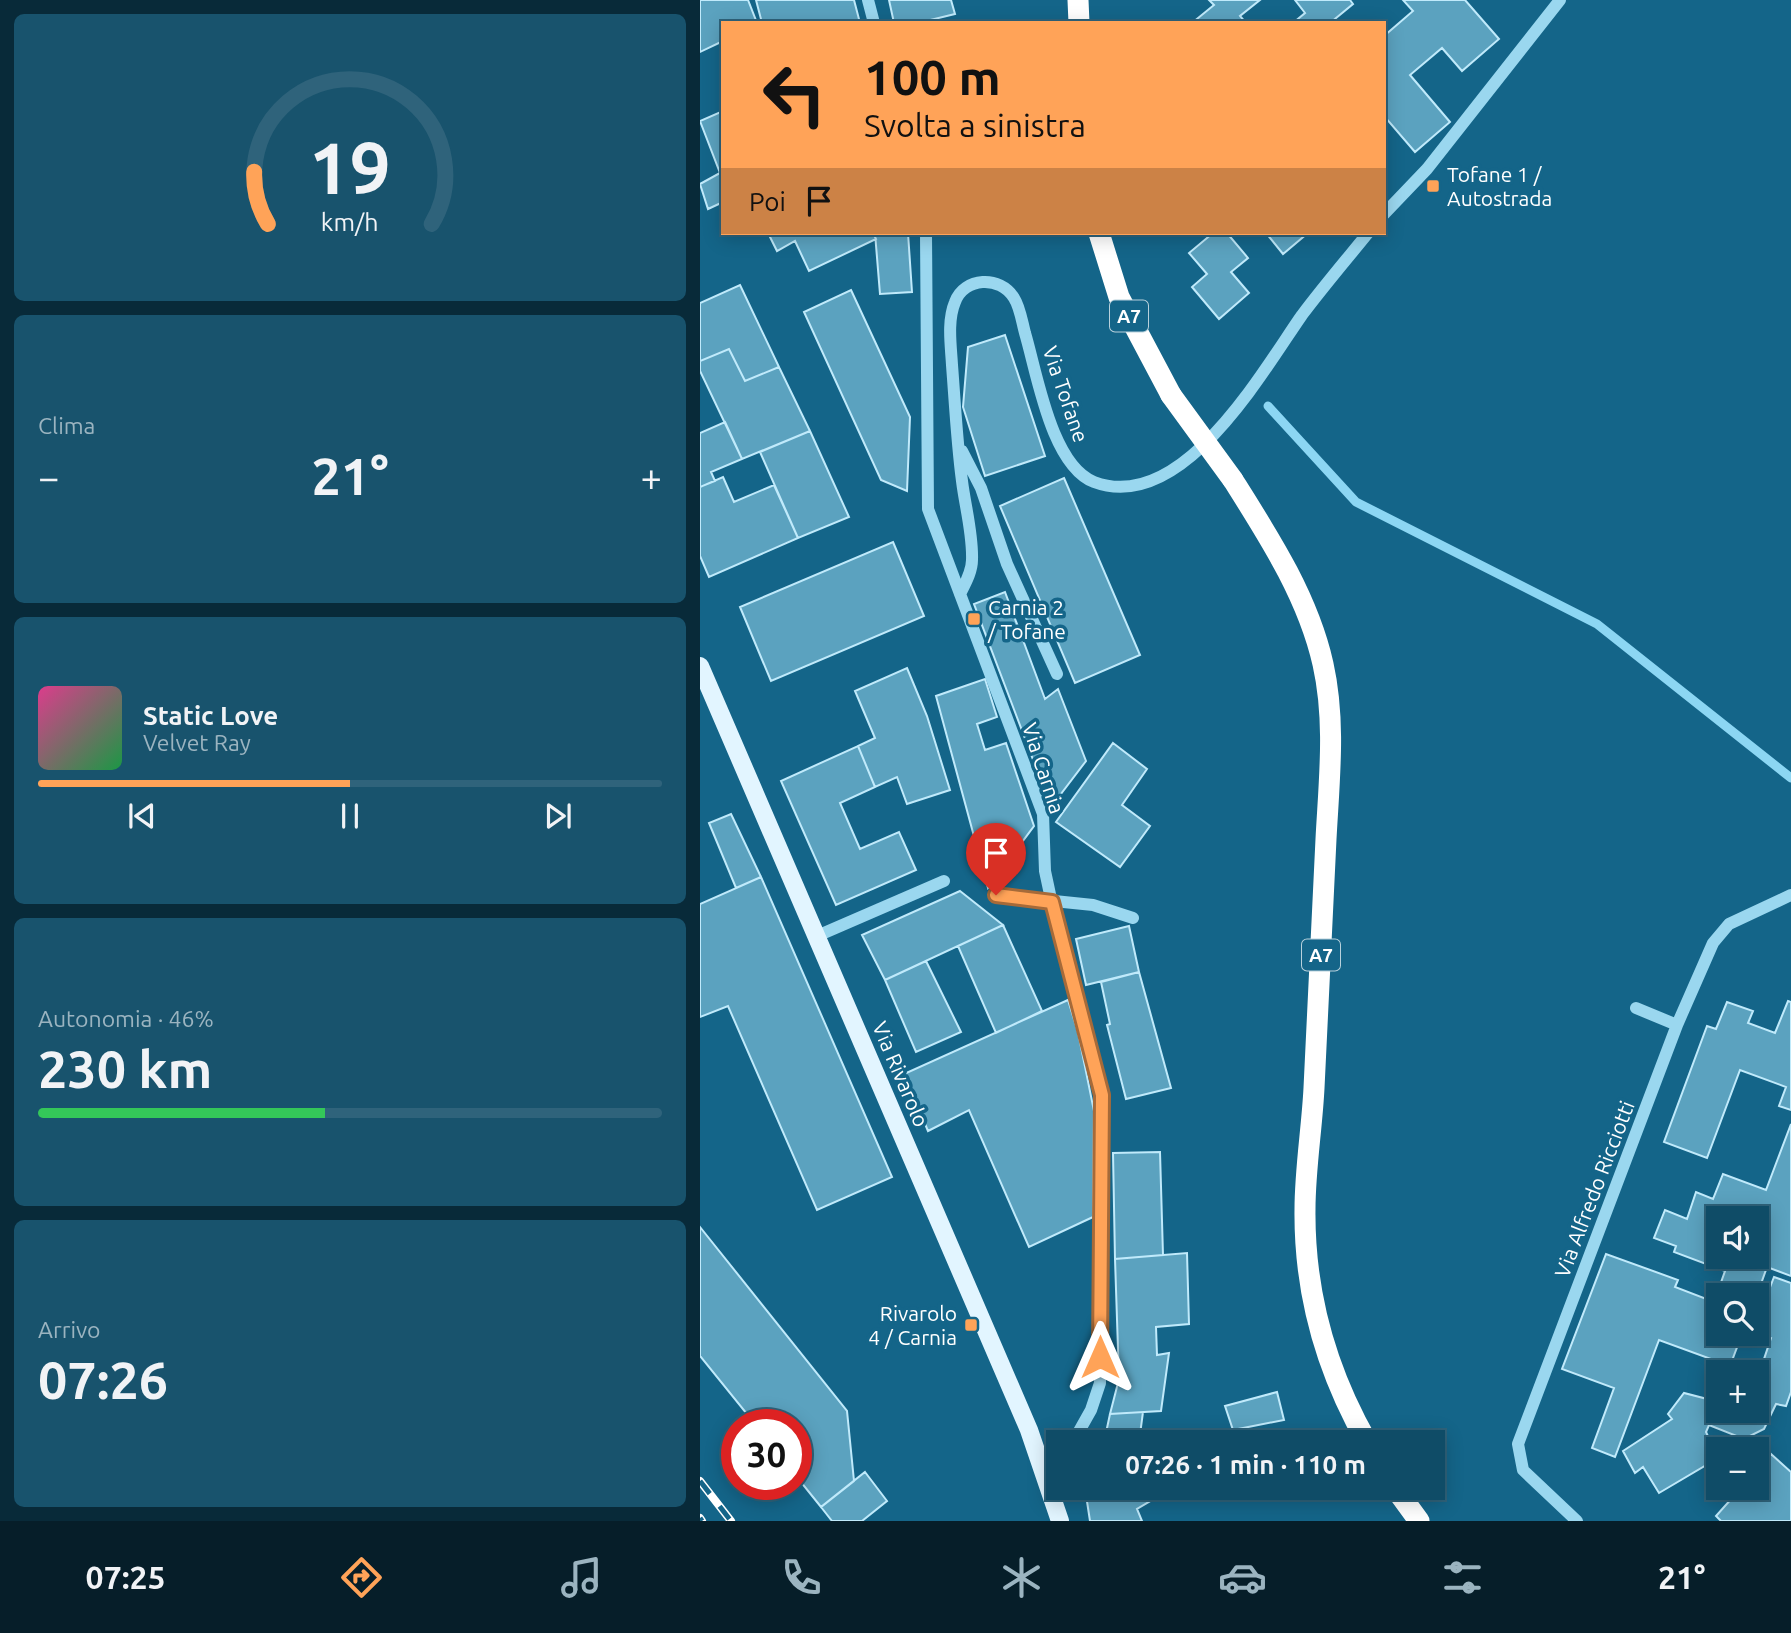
<!DOCTYPE html>
<html lang="it">
<head>
<meta charset="utf-8">
<style>
  body { margin:0; font-family:Ubuntu,sans-serif; background:#18536d; color:#f1f3f6; height:100vh; display:flex; flex-direction:column; font-size:26px; white-space:nowrap }
  * { box-sizing:border-box; margin:0 }
  p { font-size:23px; color:#9bb4c0 }
  .icon { flex:none; width:38px; height:38px; fill:none; stroke:currentColor; stroke-width:2; stroke-linecap:round; stroke-linejoin:round }
  .map { position:relative; flex:1; overflow:hidden }
  .side { display:flex; flex-direction:column; gap:14px; padding:14px; background:#082a39; width:700px }
  .side>* { flex:none }
  .guide { position:absolute; left:21px; top:21px; width:665px; height:214px; border-radius:0px; box-shadow:0 4px 18px #0003,0 0 0 2px #2f637b; background:#ffa358; color:#111; overflow:hidden }
  .fabs { position:absolute; left:1006px; top:1206px; display:grid; gap:14px }
  .fabs a { display:grid; place-items:center; width:63px; height:63px; border-radius:0px; background:#0f4c67; box-shadow:0 4px 18px #0003,0 0 0 2px #2f637b; font-size:35px }
  .speed { position:absolute; left:21px; top:1409px; display:flex; gap:14px; font-size:35px; font-weight:700; text-align:center }
  .speed>* { display:grid; place-content:center; width:91px; height:91px; border-radius:50%; background:#0f4c67; box-shadow:0 4px 18px #0003,0 0 0 2px #2f637b; line-height:1 }
  .speed .limit { border:10px solid #d22; background:#fff; color:#111 }
  .pin { position:absolute; display:grid; place-items:center; width:60px; height:60px; color:#fff; margin:-72px -30px; border-radius:50% 50% 50% 0; rotate:-45deg; box-shadow:0 0 7px #0007 }
  .pin .icon { rotate:45deg }
  .me { position:absolute; width:77px; margin:-38px; rotate:0deg; stroke-linejoin:round; filter:drop-shadow(0 0 5px #0008) }
  .turn { display:flex; align-items:center; gap:24px; height:147px; padding:0 28px; font-size:32px }
  .turn .icon { width:91px; height:91px; stroke-width:2.5 }
  .turn b { display:block; font-size:49px; line-height:60px }
  .then { display:flex; align-items:center; height:66px; padding:0 28px; background:#0003; gap:14px; font-size:26px }
  .big { font-size:52px; font-weight:600; line-height:1.1 }
  .side .card { flex:1; display:flex; flex-direction:column; justify-content:center; gap:10px; min-width:0; padding:0 24px; border-radius:10px; background:#18536d }
  .side .dial { align-items:center; gap:0 }
  .dial svg { height:182px; overflow:visible; fill:none; stroke:#2f637b; stroke-width:7; stroke-linecap:round; text-anchor:middle }
  .dial text { fill:#f1f3f6; stroke:none }
  .song { display:flex; align-items:center; gap:21px }
  .cover { width:84px; height:84px; border-radius:10px; background:linear-gradient(135deg,hsl(330 70% 55%),hsl(140 70% 35%)) }
  .played { height:7px; border-radius:4px; background:linear-gradient(90deg,#ffa358 50%,#2f637b 50%) }
  .keys { display:flex; justify-content:space-around; direction:ltr }
  .heat { display:flex; justify-content:space-between; align-items:center; font-size:38px; direction:ltr }
  .charge { height:10px; border-radius:5px; background:linear-gradient(90deg,#34c759 46%,#2f637b 0) }
  .trip { position:absolute; left:346px; top:1430px; width:399px; height:70px; border-radius:0px; background:#0f4c67; box-shadow:0 4px 18px #0003,0 0 0 2px #2f637b; font-weight:600; line-height:70px; text-align:center }
  .tabs { display:flex; height:112px; justify-content:space-around; align-items:center; background:#061e29; color:#9bb4c0 }
  .tabs .icon { width:49px; height:49px }
  .tabs .on { color:#ffa358 }
  .tabs b { font-size:32px; color:#f1f3f6 }
  main { display:flex; flex:1; min-height:0 }
  .map>svg:first-child { display:block }
  .lines { fill:none; stroke-linecap:round; stroke-linejoin:round }
  .stream { stroke:#8cd6f3; stroke-width:9 }
  .building { fill:#5ba2bf; stroke:#c0eafb; stroke-width:2; fill-rule:evenodd }
  .minor { stroke:#9ad7ef; stroke-width:12 }
  .major { stroke:#e2f5ff; stroke-width:18 }
  .highway { stroke:#fff; stroke-width:21 }
  .rail-casing { stroke:#fff; stroke-width:8 }
  .rail { stroke:#146589; stroke-width:5; stroke-dasharray:16; stroke-linecap:butt }
  .highway-bridge { stroke:#fff; stroke-width:21 }
  .route-casing { stroke:#a66a39; stroke-width:18 }
  .route { stroke:#ffa358; stroke-width:12 }
  .poi-dot { fill:#ffa358; stroke:#146589; stroke-width:2.5 }
  .labels { text-anchor:middle; dominant-baseline:central; stroke-width:7; stroke-linejoin:round; paint-order:stroke }
  .shield { fill:#146589; stroke:#b8d1dc; stroke-width:2 }
  .shield-label { font-size:19px; font-weight:bold; fill:#fff }
  .poi-label { font-size:21px; fill:#fff; stroke:#146589; text-anchor:start }
  .street-label { font-size:21px; fill:#fff; stroke:#146589 }
</style>
</head>
<body>
<main>
<section class="side">
<div class="card dial"><svg viewBox="0 0 100 80">
<path d="M14 69A42 42 0 1 1 86 69"/>
<path d="M14 69A42 42 0 0 1 8 46" stroke="#ffa358"/>
<text x="50" y="56" font-size="32" font-weight="700">19</text>
<text x="50" y="72" font-size="11">km/h</text>
</svg></div>
<div class="card"><p>Clima</p>
<div class="heat"><a>−</a><b class="big">21°</b><a>+</a></div>
</div>
<div class="card">
<div class="song"><i class="cover"></i><div><b>Static Love</b><p>Velvet Ray</p></div></div>
<div class="played"></div>
<div class="keys"><svg class="icon" aria-label="previous" viewBox="0 0 24 24"><path d="M18 5L8 12l10 7zM5 5v14"/></svg><svg class="icon" aria-label="pause" viewBox="0 0 24 24"><path d="M8 5v14M16 5v14"/></svg><svg class="icon" aria-label="next" viewBox="0 0 24 24"><path d="M6 5l10 7-10 7zM19 5v14"/></svg></div>
</div>
<div class="card"><p>Autonomia · 46%</p><b class="big">230 km</b><div class="charge"></div></div>
<div class="card"><p>Arrivo</p><b class="big">07:26</b></div>
</section>
<div class="map">
<svg width="1091" height="1521" viewBox="0 0 1091 1521">
  <rect width="100%" height="100%" fill="#146589"/>
  <g class="lines">
    <path class="stream" d="M 568,406 L 656,502 L 897,624 L 1091,778"/>
  </g>
  <path class="building" d="M 0,0 L 48,0 L 57,23 L 23,23 L 23,41 L 0,52 Z
    M 56,0 L 154,0 L 160,23 L 62,23 Z
    M 189,0 L 251,0 L 255,14 L 218,23 L 194,23 Z
    M 509,0 L 560,0 L 540,16 L 546,23 L 492,23 L 514,5 Z
    M 595,0 L 650,0 L 653,4 L 630,23 L 593,23 L 605,13 Z
    M 703,0 L 765,0 L 799,39 L 762,71 L 742,48 L 710,75 L 750,122 L 715,152 L 684,116 L 684,36 L 713,11 Z
    M 23,111 L 23,202 L 8,209 L 0,184 L 20,173 L 0,121 Z
    M 68,233 L 173,233 L 176,239 L 109,271 L 95,241 L 77,251 Z
    M 175,233 L 208,233 L 212,292 L 180,294 Z
    M 513,233 L 527,233 L 548,258 L 531,272 L 549,293 L 519,319 L 492,287 L 507,274 L 489,253 Z
    M 566,233 L 608,233 L 583,254 Z
    M 40,285 L 79,367 L 45,381 L 29,349 L 0,361 L 0,303 Z
    M 151,290 L 210,417 L 207,491 L 181,480 L 104,312 Z
    M 305,335 L 345,456 L 285,476 L 263,407 L 268,347 Z
    M 29,349 L 45,381 L 79,367 L 110,431 L 42,459 L 0,371 L 0,361 Z
    M 25,422 L 42,459 L 11,472 L 15,481 L 0,487 L 0,433 Z
    M 110,431 L 149,517 L 98,538 L 60,452 Z
    M 23,477 L 34,502 L 74,485 L 98,538 L 9,577 L 0,556 L 0,487 Z
    M 364,478 L 440,655 L 375,683 L 300,506 Z
    M 193,542 L 224,616 L 71,681 L 40,607 Z
    M 305,592 L 345,699 L 358,689 L 386,761 L 351,807 L 274,604 Z
    M 207,668 L 227,716 L 250,790 L 207,804 L 197,777 L 175,787 L 158,746 L 175,738 L 155,691 Z
    M 285,679 L 297,717 L 277,724 L 285,750 L 306,743 L 334,826 L 288,888 L 236,696 Z
    M 413,743 L 447,769 L 422,805 L 450,826 L 420,867 L 356,822 Z
    M 158,746 L 175,787 L 140,803 L 160,849 L 199,832 L 216,870 L 136,905 L 81,781 Z
    M 31,814 L 61,877 L 36,888 L 9,823 Z
    M 61,877 L 192,1177 L 117,1210 L 28,1006 L 0,1017 L 0,904 Z
    M 260,891 L 303,925 L 185,980 L 162,935 Z
    M 303,925 L 342,1011 L 296,1033 L 258,946 Z
    M 429,926 L 439,972 L 386,985 L 376,939 Z
    M 226,961 L 261,1032 L 216,1052 L 185,980 Z
    M 439,972 L 471,1088 L 426,1099 L 407,1025 L 410,1024 L 401,982 Z
    M 368,1000 L 378,1032 L 394,1111 L 393,1217 L 329,1247 L 269,1110 L 228,1131 L 204,1074 Z
    M 1088,1001 L 1091,1002 L 1091,1110 L 1079,1106 L 1086,1087 L 1040,1070 L 1007,1158 L 964,1142 L 1007,1026 L 1016,1029 L 1027,1002 L 1053,1011 L 1048,1023 L 1075,1033 Z
    M 1091,1124 L 1091,1276 L 1067,1267 L 1057,1295 L 1018,1295 L 1018,1334 L 1042,1334 L 1030,1366 L 959,1340 L 915,1457 L 892,1448 L 914,1388 L 862,1369 L 906,1254 L 978,1280 L 975,1287 L 1014,1302 L 1025,1271 L 974,1252 L 976,1246 L 954,1238 L 965,1210 L 987,1219 L 996,1192 L 1013,1199 L 1023,1174 L 1066,1190 ZM 1018,1218 L 1057,1218 L 1057,1256 L 1018,1256 Z
    M 460,1152 L 463,1255 L 415,1259 L 413,1153 Z
    M 0,1227 L 147,1411 L 154,1481 L 121,1507 L 96,1476 L 96,1424 L 55,1424 L 0,1356 Z
    M 487,1253 L 489,1324 L 456,1327 L 457,1355 L 469,1353 L 461,1411 L 410,1414 L 419,1379 L 415,1259 Z
    M 1074,1277 L 1091,1283 L 1091,1392 L 1086,1406 L 1076,1404 L 1064,1429 L 1044,1439 L 1009,1425 L 1006,1432 L 1018,1458 L 959,1493 L 943,1467 L 935,1473 L 923,1451 L 972,1419 L 968,1414 L 984,1393 L 1015,1401 L 1018,1394 L 1018,1410 L 1057,1410 L 1057,1380 L 1071,1338 L 1057,1333 L 1057,1321 Z
    M 577,1392 L 584,1420 L 533,1430 L 525,1406 Z
    M 443,1412 L 439,1442 L 404,1442 L 410,1414 Z
    M 1071,1454 L 1091,1472 L 1091,1521 L 1021,1521 L 1016,1516 L 1041,1488 L 1057,1488 L 1057,1470 Z
    M 165,1472 L 187,1501 L 162,1521 L 132,1521 L 121,1507 Z
    M 388,1488 L 468,1488 L 469,1490 L 437,1509 L 442,1521 L 390,1521 L 386,1495 Z"/>
  <g class="lines">
    <path class="minor" d="M 168,0 L 174,23
      M 684,214 L 727,169 L 860,0
      M 226,233 L 228,509 L 343,814 L 345,871 L 360,941 L 402,1095 L 400,1383 L 391,1410 L 373,1442
      M 262,451 L 281,488 L 307,564 L 357,674
      M 260,594 C 265,584 272,572 272,560 C 273,534 265,506 262,481 C 257,443 255,404 252,365 C 251,346 247,321 255,302 C 264,277 300,275 314,298 C 320,307 322,322 325,333 C 337,373 351,465 394,482 C 482,515 562,372 602,315 C 623,287 646,260 668,233
      M 295,895 L 393,905 L 433,918
      M 117,936 L 244,881
      M 936,1008 L 977,1025
      M 347,1477 L 359,1461
      M 877,1521 L 823,1470 L 818,1444 L 977,1025 L 1013,943 L 1029,924 L 1091,895"/>
    <path class="major" d="M 0,666 L 329,1430 L 360,1521"/>
    <path class="highway" d="M 378,0 L 379,23
      M 399,233 L 419,297 L 471,395
      M 533,480 C 569,537 608,597 623,664 C 636,722 629,781 626,839 C 622,922 618,1005 614,1088 C 612,1128 605,1169 605,1209 C 604,1292 626,1370 667,1442
      M 695,1488 L 719,1521"/>
    <g class="rail-casing">
      <path id="rail" d="M 0,1481 L 31,1521
        M 0,1518 L 2,1521"/>
    </g>
    <use href="#rail" class="rail"/>
    <path class="highway-bridge" d="M 471,395 L 533,480"/>
  </g>
  <g class="lines">
    <g class="route-casing">
      <path id="route" d="M 296,895 L 352,902 L 402,1095 L 400,1357"/>
    </g>
    <use href="#route" class="route"/>
  </g>
  <g class="poi-dot">
    <rect x="726" y="179" width="14" height="14" rx="3.5"/>
    <rect x="267" y="612" width="14" height="14" rx="3.5"/>
    <rect x="264" y="1318" width="14" height="14" rx="3.5"/>
  </g>
  <g class="labels">
    <g class="shield">
      <rect x="410" y="300.5" width="38" height="31" rx="5"/>
      <rect x="602" y="939.5" width="38" height="31" rx="5"/>
    </g>
    <g class="shield-label">
      <text x="429" y="316">A7</text>
      <text x="621" y="955">A7</text>
    </g>
    <g class="poi-label">
      <text x="747" y="174">Tofane 1 /<tspan x="747" dy="24">Autostrada</tspan></text>
      <text x="288" y="607">Carnia 2<tspan x="288" dy="24">/ Tofane</tspan></text>
      <text x="257" y="1313" text-anchor="end">Rivarolo<tspan x="257" dy="24">4 / Carnia</tspan></text>
    </g>
    <g class="street-label">
      <text transform="translate(366 394) rotate(71)">Via Tofane</text>
      <text transform="translate(344 768) rotate(72)">Via Carnia</text>
      <text transform="translate(201 1074) rotate(67)">Via Rivarolo</text>
      <text transform="translate(894 1189) rotate(-69)">Via Alfredo Ricciotti</text>
    </g>
  </g>
</svg>
<div class="fabs">
<a><svg class="icon" aria-label="sound" viewBox="0 0 24 24"><path d="M4 9h4l5-4v14l-5-4H4zM17 9q2 3 0 6"/></svg></a>
<a><svg class="icon" aria-label="search" viewBox="0 0 24 24"><circle cx="10" cy="10" r="6"/><path d="M15 15l6 6"/></svg></a>
<a>+</a>
<a>−</a>
</div>
<div class="speed"><div class="limit">30</div></div>
<div class="pin" style="left:296px;top:895px;background:#d93025"><svg class="icon" aria-label="arrive" viewBox="0 0 24 24"><path d="M6 21V4h12l-3 4 3 4H6"/></svg></div>
<svg class="me" style="left:400px;top:1357px" viewBox="-20 -20 40 40"><path d="M0-17L14 15 0 8-14 15z" fill="#ffa358" stroke="#fff" stroke-width="4"/></svg>
<div class="trip">07:26 · 1 min · 110 m</div>
<div class="guide">
<div class="turn"><svg class="icon" aria-label="left" viewBox="0 0 24 24"><path d="M17 20v-9H6M10 6l-5 5 5 5"/></svg><div><b>100 m</b>Svolta a sinistra</div></div>
<div class="then">Poi<svg class="icon" aria-label="arrive" viewBox="0 0 24 24"><path d="M6 21V4h12l-3 4 3 4H6"/></svg></div>
</div>
</div>
</main>
<nav class="tabs">
<b>07:25</b>
<svg class="icon on" aria-label="directions" viewBox="0 0 24 24"><path d="M12 3l9 9-9 9-9-9zM9 14v-3h6M13 9l2 2-2 2"/></svg>
<svg class="icon" aria-label="music" viewBox="0 0 24 24"><path d="M9 18V5l10-2v13"/><circle cx="6" cy="18" r="3"/><circle cx="16" cy="16" r="3"/></svg>
<svg class="icon" aria-label="phone" viewBox="0 0 24 24"><path d="M5 4h4l2 5-3 2q2 4 5 5l2-3 5 2v4C11 20 4 13 5 4z"/></svg>
<svg class="icon" aria-label="climate" viewBox="0 0 24 24"><path d="M12 3v18M4 7l16 10M4 17L20 7"/></svg>
<svg class="icon" aria-label="car" viewBox="0 0 24 24"><path d="M5 17H2v-5l4-1 3-4h7l3 4 3 1v5h-3M9 17h6M6 11h13"/><circle cx="7" cy="17" r="2"/><circle cx="17" cy="17" r="2"/></svg>
<svg class="icon" aria-label="filters" viewBox="0 0 24 24"><path d="M4 7h16M4 17h16"/><circle cx="9" cy="7" r="2"/><circle cx="15" cy="17" r="2"/></svg>
<b>21°</b>
</nav>
</body>
</html>
